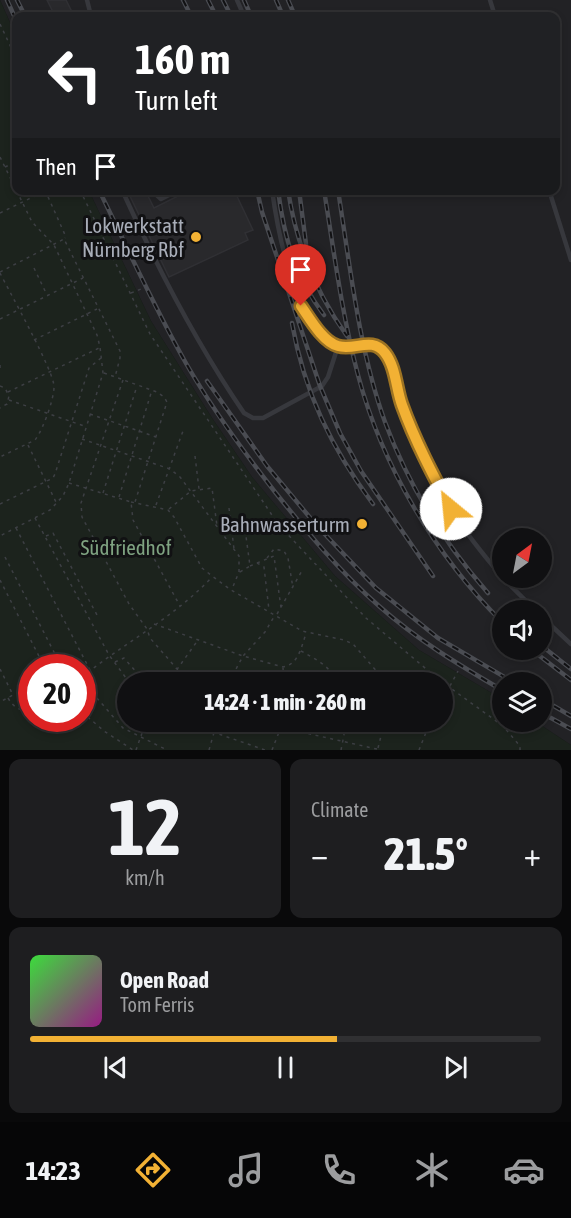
<!DOCTYPE html>
<html lang="en">
<head>
<meta charset="utf-8">
<style>
  body { margin:0; font-family:"Asap Condensed",sans-serif; background:#1e1e20; color:#f1f3f6; height:100vh; display:flex; flex-direction:column; font-size:22px; white-space:nowrap }
  * { box-sizing:border-box; margin:0 }
  p { font-size:20px; color:#9c9d9f }
  .icon { flex:none; width:33px; height:33px; fill:none; stroke:currentColor; stroke-width:2; stroke-linecap:round; stroke-linejoin:round }
  .map { position:relative; height:750px; overflow:hidden }
  .drawer { display:flex; flex-direction:column; gap:9px; padding:9px; background:#09090a; flex:1 }
  .drawer>* { flex:none }
  .banner { position:absolute; left:12px; top:12px; width:548px; height:183px; border-radius:12px; box-shadow:0 3px 9px #0003,0 0 0 2px #303032; background:#202124; color:#fff; overflow:hidden }
  .needle { width:39px; rotate:32deg }
  .controls { position:absolute; left:492px; top:528px; display:grid; gap:12px }
  .controls a { display:grid; place-items:center; width:60px; height:60px; border-radius:50%; background:#101012; box-shadow:0 3px 9px #0003,0 0 0 2px #303032; font-size:30px }
  .speed { position:absolute; left:18px; top:654px; display:flex; gap:12px; font-size:30px; font-weight:700; text-align:center }
  .speed>* { display:grid; place-content:center; width:78px; height:78px; border-radius:50%; background:#101012; box-shadow:0 3px 9px #0003,0 0 0 2px #303032; line-height:1 }
  .speed .limit { border:9px solid #d22; background:#fff; color:#111 }
  .pin { position:absolute; display:grid; place-items:center; width:51px; height:51px; color:#fff; margin:-62px -26px; border-radius:50% 50% 50% 0; rotate:-45deg; box-shadow:0 0 6px #0007 }
  .pin .icon { rotate:45deg }
  .me { position:absolute; width:66px; margin:-33px; rotate:332deg; stroke-linejoin:round; filter:drop-shadow(0 0 4px #0008) }
  .turn { display:flex; align-items:center; gap:21px; height:126px; padding:0 24px; font-size:27px }
  .turn .icon { width:78px; height:78px; stroke-width:2.5 }
  .turn b { display:block; font-size:42px; line-height:51px }
  .then { display:flex; align-items:center; height:57px; padding:0 24px; background:#0003; gap:12px; font-size:22px }
  .big { font-size:45px; font-weight:800; line-height:1.1 }
  .drawer .widget { flex:1; display:flex; flex-direction:column; justify-content:center; gap:9px; min-width:0; padding:0 21px; border-radius:12px; background:#1e1e20 }
  .drawer .dial { align-items:center; gap:0 }
  .dial b { font-size:78px; line-height:1 }
  .song { display:flex; align-items:center; gap:18px }
  .cover { width:72px; height:72px; border-radius:9px; background:linear-gradient(135deg,hsl(120 70% 55%),hsl(310 70% 35%)) }
  .played { height:6px; border-radius:3px; background:linear-gradient(90deg,#f2b134 60%,#303032 60%) }
  .keys { display:flex; justify-content:space-around; direction:ltr }
  .heat { display:flex; justify-content:space-between; align-items:center; font-size:33px; direction:ltr }
  .drawer .tiles { flex:1; display:grid; gap:9px; grid-template-columns:1fr 1fr }
  .widget:last-child { grid-column:span 2 }
  .trip { position:absolute; left:117px; top:672px; width:336px; height:60px; border-radius:30px; background:#101012; box-shadow:0 3px 9px #0003,0 0 0 2px #303032; font-weight:800; line-height:60px; text-align:center }
  .tab-bar { display:flex; height:96px; justify-content:space-around; align-items:center; background:#060607; color:#9c9d9f }
  .tab-bar .icon { width:42px; height:42px }
  .tab-bar .on { color:#f2b134 }
  .tab-bar b { font-size:27px; color:#f1f3f6 }
  .map>svg:first-child { display:block }
  .built { fill:#222225; fill-rule:evenodd }
  .green { fill:#1c231d; fill-rule:evenodd }
  .building { fill:#29292c; stroke:#303034; stroke-width:1.5 }
  .lines { fill:none; stroke-linecap:round; stroke-linejoin:round }
  .path { stroke:#3d3f44; stroke-width:1.5; stroke-dasharray:3 4.5; stroke-linecap:butt }
  .service { stroke:#37383d; stroke-width:4.5 }
  .rail-casing { stroke:#4a4c52; stroke-width:4.5 }
  .rail { stroke:#111113; stroke-width:2; stroke-dasharray:7; stroke-linecap:butt }
  .service-bridge { stroke:#37383d; stroke-width:4.5 }
  .route-casing { stroke:#9d7322; stroke-width:15 }
  .route { stroke:#f2b134; stroke-width:10 }
  .poi-dot { fill:#f2b134; stroke:#111113; stroke-width:2 }
  .labels { text-anchor:middle; dominant-baseline:central; stroke-width:6; stroke-linejoin:round; paint-order:stroke }
  .poi-label { font-size:21px; fill:#a8adb8; stroke:#111113; text-anchor:end }
  .park-label { font-size:21px; fill:#7fa381; stroke:#111113 }
</style>
</head>
<body>
<div class="map">
<svg width="571" height="750" viewBox="0 0 571 750">
  <rect width="100%" height="100%" fill="#161618"/>
  <path class="built" d="M 0,0 L 571,0 L 571,745 L 536,722 L 542,722 L 542,682 L 502,682 L 502,699 L 419,650 L 335,576 L 252,477 L 212,418 L 151,321 L 89,191 L 555,190 L 555,16 L 16,16 L 16,36 ZM 502,538 L 542,538 L 542,578 L 502,578 ZM 502,610 L 542,610 L 542,650 L 502,650 Z"/>
  <path class="green" d="M 0,0 L 16,36 L 16,190 L 89,191 L 151,321 L 212,418 L 252,477 L 335,576 L 419,650 L 502,699 L 502,722 L 536,722 L 571,745 L 571,750 L 0,750 ZM 32,668 L 82,668 L 82,718 L 32,718 ZM 442,682 L 442,722 L 128,722 L 128,682 Z"/>
  <path class="building" d="M 47,0 L 66,0 L 74,16 L 55,16 Z
    M 127,190 L 145,190 L 154,208 L 190,190 L 234,190 L 253,230 L 245,233 L 248,240 L 169,277 Z"/>
  <g class="lines">
    <path class="path" d="M 0,24 L 16,58
      M 0,157 L 32,222 L 54,245 L 97,335 L 100,347 L 103,373 L 69,483 L 63,496 L 50,510 L 0,536
      M 5,167 L 16,162
      M 45,190 L 66,237 L 65,238
      M 80,190 L 150,334 L 278,524 L 366,618 L 438,679 L 503,726 L 520,746 L 520,750
      M 0,213 L 45,191
      M 34,268 L 47,295
      M 0,272 L 64,239 L 120,351 L 120,358 L 115,377
      M 0,273 C 9,291 55,373 54,387 C 54,399 43,430 35,440 L 0,457
      M 131,293 L 141,289
      M 0,319 L 83,278
      M 34,340 L 97,309
      M 0,365 L 0,368
      M 104,373 L 157,392 L 164,397 L 167,402 L 135,502
      M 123,380 L 81,503 L 82,517 L 129,604 L 147,629 L 150,638 L 177,669 L 199,682
      M 0,386 L 5,388 L 9,396 L 7,404 L 0,408
      M 8,392 L 99,348
      M 9,400 L 84,426
      M 90,414 L 156,437
      M 82,439 L 170,469 L 180,477 L 239,556 L 239,572 L 232,589
      M 28,445 L 56,502
      M 195,456 L 199,489
      M 69,483 L 131,502 L 133,520 L 180,606
      M 103,493 L 137,386
      M 119,497 L 152,390
      M 131,502 L 168,510 L 174,517 L 202,568 L 212,576 L 231,590 L 302,631 L 344,640 L 353,644 L 386,682
      M 0,504 L 53,478 L 55,474 L 89,368 L 101,358
      M 156,505 L 183,431
      M 229,508 L 234,549
      M 169,509 L 191,491 L 212,488 L 217,526
      M 35,518 L 109,655 L 129,682
      M 16,528 L 90,670
      M 46,536 L 53,533 L 97,615
      M 5,557 L 56,656
      M 267,558 L 274,549 L 284,551 L 288,558 L 293,588
      M 257,563 L 274,556 L 281,608
      M 250,566 L 257,563 L 264,567 L 269,610
      M 240,572 L 250,566 L 245,529
      M 0,580 L 45,668
      M 277,614 L 303,569
      M 154,624 L 243,656 L 283,667 C 299,664 301,647 306,634
      M 301,651 C 315,659 331,666 336,682
      M 115,662 L 124,658 L 145,682
      M 283,668 L 284,682
      M 0,669 L 13,695 L 0,702
      M 82,677 C 124,643 175,617 212,577
      M 82,681 L 123,728 L 167,750
      M 168,682 L 198,640
      M 229,682 L 243,656 L 265,632 L 275,615
      M 370,682 L 378,676
      M 450,686 L 458,671
      M 8,698 C 14,708 20,711 32,711
      M 82,712 L 104,731 L 133,750
      M 184,722 L 265,750
      M 257,722 L 381,750
      M 379,722 L 426,733
      M 378,748 L 384,724
      M 136,750 L 146,722
      M 209,750 L 217,722
      M 272,750 L 283,722
      M 341,750 L 344,735 L 343,722
      M 419,750 L 427,730 L 426,722"/>
    <path class="service" d="M 87,0 L 91,16
      M 237,0 L 244,16
      M 490,0 L 495,16
      M 122,190 C 157,267 196,343 244,413 L 253,418 L 263,418 L 322,386 L 328,377 L 338,346 C 295,327 278,233 272,190
      M 151,190 L 161,199 L 179,190
      M 549,190 L 571,260
      M 384,352 C 395,369 395,390 403,408 C 417,442 432,476 450,508 C 465,533 484,555 502,577
      M 503,578 L 535,610
      M 542,617 L 571,644"/>
    <g class="rail-casing">
      <path id="rail" d="M 7,0 L 16,20
        M 17,0 L 25,16
        M 183,0 L 191,16
        M 208,0 L 216,16
        M 223,0 L 231,16
        M 244,0 L 251,16
        M 276,0 L 283,16
        M 288,0 L 295,16
        M 99,190 C 128,249 155,309 187,365 C 213,410 243,451 275,492 C 307,532 340,572 379,606 C 416,639 459,665 502,690
        M 257,190 L 262,212 L 320,386 L 340,433 L 361,471 L 433,576
        M 278,190 C 284,237 295,277 324,315
        M 288,190 C 296,243 316,293 347,336
        M 299,190 L 306,244
        M 324,190 C 334,252 342,315 358,375 C 382,466 436,556 502,622
        M 338,190 C 350,266 359,350 385,422 C 408,484 444,543 488,593
        M 292,323 C 304,392 332,449 373,504
        M 207,381 L 267,466 L 317,526 L 376,588 L 438,638 L 513,682
        M 542,646 L 571,669
        M 532,650 L 571,680
        M 542,699 L 571,716
        M 542,713 L 571,729"/>
    </g>
    <use href="#rail" class="rail"/>
    <path class="service-bridge" d="M 338,346 L 372,344 L 384,352"/>
  </g>
  <g class="lines">
    <g class="route-casing">
      <path id="route" d="M 301,306 C 310,319 323,342 338,346 C 355,351 372,336 385,353 C 396,367 396,389 402,405 C 415,441 433,475 451,509"/>
    </g>
    <use href="#route" class="route"/>
  </g>
  <g class="poi-dot">
    <circle cx="196" cy="237" r="6"/>
    <circle cx="362" cy="524" r="6"/>
  </g>
  <g class="labels">
    <g class="poi-label">
      <text x="184" y="225">Lokwerkstatt<tspan x="184" dy="24">Nürnberg Rbf</tspan></text>
      <text x="350" y="524">Bahnwasserturm</text>
    </g>
    <g class="park-label">
      <text x="126" y="547">Südfriedhof</text>
    </g>
  </g>
</svg>
<div class="controls">
<a><svg class="needle" viewBox="-14 -14 28 28"><path d="M0-13l5 13h-10z" fill="#e53935"/><path d="M0 13l5-13h-10z" fill="#9c9d9f"/></svg></a>
<a><svg class="icon" aria-label="sound" viewBox="0 0 24 24"><path d="M4 9h4l5-4v14l-5-4H4zM17 9q2 3 0 6"/></svg></a>
<a><svg class="icon" aria-label="layers" viewBox="0 0 24 24"><path d="M12 4l9 5-9 5-9-5zM3 14l9 5 9-5"/></svg></a>
</div>
<div class="speed"><div class="limit">20</div></div>
<div class="pin" style="left:301px;top:306px;background:#d93025"><svg class="icon" aria-label="arrive" viewBox="0 0 24 24"><path d="M6 21V4h12l-3 4 3 4H6"/></svg></div>
<svg class="me" style="left:451px;top:509px" viewBox="-20 -20 40 40"><circle r="19" fill="#fff"/><path d="M0-13L10 11 0 6-10 11z" fill="#f2b134"/></svg>
<div class="trip">14:24 · 1 min · 260 m</div>
<div class="banner">
<div class="turn"><svg class="icon" aria-label="left" viewBox="0 0 24 24"><path d="M17 20v-9H6M10 6l-5 5 5 5"/></svg><div><b>160 m</b>Turn left</div></div>
<div class="then">Then<svg class="icon" aria-label="arrive" viewBox="0 0 24 24"><path d="M6 21V4h12l-3 4 3 4H6"/></svg></div>
</div>
</div>
<section class="drawer">
<div class="tiles">
<div class="widget dial"><b>12</b><p>km/h</p></div>
<div class="widget"><p>Climate</p>
<div class="heat"><a>−</a><b class="big">21.5°</b><a>+</a></div>
</div>
<div class="widget">
<div class="song"><i class="cover"></i><div><b>Open Road</b><p>Tom Ferris</p></div></div>
<div class="played"></div>
<div class="keys"><svg class="icon" aria-label="previous" viewBox="0 0 24 24"><path d="M18 5L8 12l10 7zM5 5v14"/></svg><svg class="icon" aria-label="pause" viewBox="0 0 24 24"><path d="M8 5v14M16 5v14"/></svg><svg class="icon" aria-label="next" viewBox="0 0 24 24"><path d="M6 5l10 7-10 7zM19 5v14"/></svg></div>
</div>
</div>
</section>
<nav class="tab-bar">
<b>14:23</b>
<svg class="icon on" aria-label="directions" viewBox="0 0 24 24"><path d="M12 3l9 9-9 9-9-9zM9 14v-3h6M13 9l2 2-2 2"/></svg>
<svg class="icon" aria-label="music" viewBox="0 0 24 24"><path d="M9 18V5l10-2v13"/><circle cx="6" cy="18" r="3"/><circle cx="16" cy="16" r="3"/></svg>
<svg class="icon" aria-label="phone" viewBox="0 0 24 24"><path d="M5 4h4l2 5-3 2q2 4 5 5l2-3 5 2v4C11 20 4 13 5 4z"/></svg>
<svg class="icon" aria-label="climate" viewBox="0 0 24 24"><path d="M12 3v18M4 7l16 10M4 17L20 7"/></svg>
<svg class="icon" aria-label="car" viewBox="0 0 24 24"><path d="M5 17H2v-5l4-1 3-4h7l3 4 3 1v5h-3M9 17h6M6 11h13"/><circle cx="7" cy="17" r="2"/><circle cx="17" cy="17" r="2"/></svg>
</nav>
</body>
</html>
